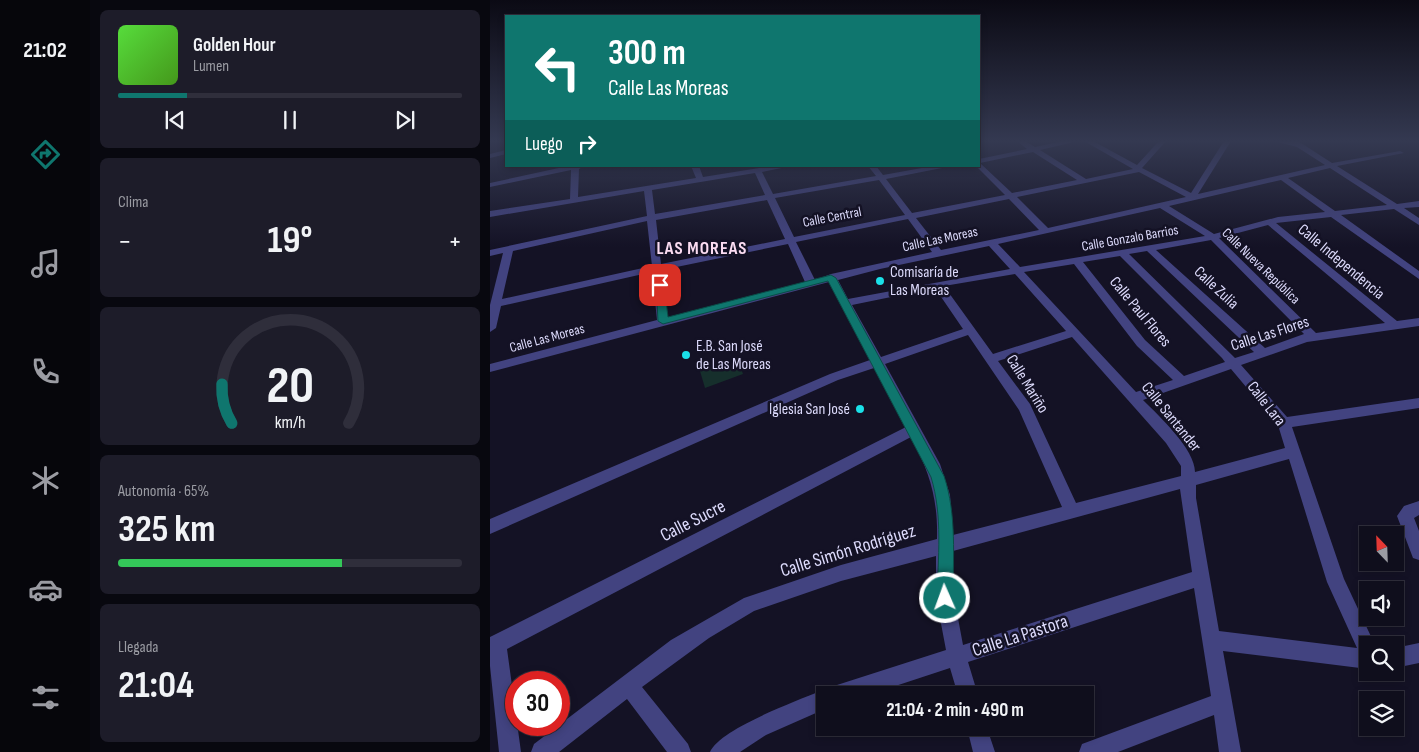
<!DOCTYPE html>
<html lang="es">
<head>
<meta charset="utf-8">
<style>
  body { margin:0; font-family:"Sofia Sans Condensed",sans-serif; background:#1d1c29; color:#f1f3f6; height:100vh; display:flex; flex-direction:column; font-size:19px; white-space:nowrap }
  * { box-sizing:border-box; margin:0 }
  p { font-size:16px; color:#9b9ca3 }
  .icon { flex:none; width:28px; height:28px; fill:none; stroke:currentColor; stroke-width:2; stroke-linecap:round; stroke-linejoin:round }
  .map { position:relative; flex:1; overflow:hidden }
  .sheet { display:flex; flex-direction:column; gap:10px; padding:10px; background:#08080f; width:400px }
  .sheet>* { flex:none }
  .banner { position:absolute; left:15px; top:15px; width:475px; height:152px; border-radius:0px; box-shadow:0 2px 8px #0003,0 0 0 1px #2f2e3b; background:#0f766e; color:#fff; overflow:hidden }
  .needle { width:32px; rotate:337deg }
  .controls { position:absolute; left:869px; top:526px; display:grid; gap:10px }
  .controls a { display:grid; place-items:center; width:45px; height:45px; border-radius:0px; background:#0f0e1c; box-shadow:0 2px 8px #0003,0 0 0 1px #2f2e3b; font-size:25px }
  .speed { position:absolute; left:15px; top:671px; display:flex; gap:10px; font-size:25px; font-weight:700; text-align:center }
  .speed>* { display:grid; place-content:center; width:65px; height:65px; border-radius:50%; background:#0f0e1c; box-shadow:0 2px 8px #0003,0 0 0 1px #2f2e3b; line-height:1 }
  .speed .limit { border:8px solid #d22; background:#fff; color:#111 }
  .pin { position:absolute; display:grid; place-items:center; width:42px; height:42px; color:#fff; margin:-21px; border-radius:10px; box-shadow:0 2px 8px #0006 }
  .me { position:absolute; width:55px; margin:-28px; rotate:358deg; stroke-linejoin:round; filter:drop-shadow(0 0 4px #0008) }
  .turn { display:flex; align-items:center; gap:18px; height:105px; padding:0 20px; font-size:22px }
  .turn .icon { width:65px; height:65px; stroke-width:2.5 }
  .turn b { display:block; font-size:35px; line-height:42px }
  .then { display:flex; align-items:center; height:48px; padding:0 20px; background:#0003; gap:10px; font-size:19px }
  .big { font-size:38px; font-weight:700; line-height:1.1 }
  .sheet .tile { flex:1; display:flex; flex-direction:column; justify-content:center; gap:8px; min-width:0; padding:0 18px; border-radius:8px; background:#1d1c29 }
  .sheet .dial { align-items:center; gap:0 }
  .dial svg { height:130px; overflow:visible; fill:none; stroke:#2f2e3b; stroke-width:7; stroke-linecap:round; text-anchor:middle }
  .dial text { fill:#f1f3f6; stroke:none }
  .song { display:flex; align-items:center; gap:15px }
  .cover { width:60px; height:60px; border-radius:8px; background:linear-gradient(135deg,hsl(110 70% 55%),hsl(100 70% 35%)) }
  .played { height:5px; border-radius:2px; background:linear-gradient(90deg,#0f766e 20%,#2f2e3b 20%) }
  .keys { display:flex; justify-content:space-around; direction:ltr }
  .heat { display:flex; justify-content:space-between; align-items:center; font-size:28px; direction:ltr }
  .charge { height:8px; border-radius:4px; background:linear-gradient(90deg,#34c759 65%,#2f2e3b 0) }
  .trip { position:absolute; left:326px; top:686px; width:278px; height:50px; border-radius:0px; background:#0f0e1c; box-shadow:0 2px 8px #0003,0 0 0 1px #2f2e3b; font-weight:700; line-height:50px; text-align:center }
  main { display:flex; flex:1; min-height:0 }
  .tabs { display:flex; flex-direction:column; width:90px; justify-content:space-around; align-items:center; background:#06060b; color:#9b9ca3 }
  .tabs .icon { width:35px; height:35px }
  .tabs .selected { color:#0f766e }
  .tabs b { font-size:22px; color:#f1f3f6 }
  .map>svg:first-child { display:block }
  .green { fill:#162f2c }
  .lines { fill:none; stroke-linecap:round; stroke-linejoin:round }
  .minor { fill:#424380; fill-rule:evenodd }
  .route { fill:#0f766e; stroke:#0a4d48 }
  .poi-dot { fill:#1ae0e8; stroke:#141225; stroke-width:2 }
  .labels { text-anchor:middle; dominant-baseline:central; stroke-width:5; stroke-linejoin:round; paint-order:stroke }
  .far-street-label { font-size:14px; fill:#dcdafb; stroke:#141225 }
  .street-label { font-size:16px; fill:#dcdafb; stroke:#141225 }
  .poi-label { font-size:16px; fill:#dcdafb; stroke:#141225; text-anchor:start }
  .far-district-label { font-size:18px; font-weight:bold; letter-spacing:1px; fill:#fbdcf2; stroke:#141225 }
  .near-street-label { font-size:19px; fill:#dcdafb; stroke:#141225 }
</style>
</head>
<body>
<main>
<nav class="tabs">
<b>21:02</b>
<svg class="icon selected" aria-label="directions" viewBox="0 0 24 24"><path d="M12 3l9 9-9 9-9-9zM9 14v-3h6M13 9l2 2-2 2"/></svg>
<svg class="icon" aria-label="music" viewBox="0 0 24 24"><path d="M9 18V5l10-2v13"/><circle cx="6" cy="18" r="3"/><circle cx="16" cy="16" r="3"/></svg>
<svg class="icon" aria-label="phone" viewBox="0 0 24 24"><path d="M5 4h4l2 5-3 2q2 4 5 5l2-3 5 2v4C11 20 4 13 5 4z"/></svg>
<svg class="icon" aria-label="climate" viewBox="0 0 24 24"><path d="M12 3v18M4 7l16 10M4 17L20 7"/></svg>
<svg class="icon" aria-label="car" viewBox="0 0 24 24"><path d="M5 17H2v-5l4-1 3-4h7l3 4 3 1v5h-3M9 17h6M6 11h13"/><circle cx="7" cy="17" r="2"/><circle cx="17" cy="17" r="2"/></svg>
<svg class="icon" aria-label="filters" viewBox="0 0 24 24"><path d="M4 7h16M4 17h16"/><circle cx="9" cy="7" r="2"/><circle cx="15" cy="17" r="2"/></svg>
</nav>
<section class="sheet">
<div class="tile">
<div class="song"><i class="cover"></i><div><b>Golden Hour</b><p>Lumen</p></div></div>
<div class="played"></div>
<div class="keys"><svg class="icon" aria-label="previous" viewBox="0 0 24 24"><path d="M18 5L8 12l10 7zM5 5v14"/></svg><svg class="icon" aria-label="pause" viewBox="0 0 24 24"><path d="M8 5v14M16 5v14"/></svg><svg class="icon" aria-label="next" viewBox="0 0 24 24"><path d="M6 5l10 7-10 7zM19 5v14"/></svg></div>
</div>
<div class="tile"><p>Clima</p>
<div class="heat"><a>−</a><b class="big">19°</b><a>+</a></div>
</div>
<div class="tile dial"><svg viewBox="0 0 100 80">
<path d="M14 69A42 42 0 1 1 86 69"/>
<path d="M14 69A42 42 0 0 1 8 45" stroke="#0f766e"/>
<text x="50" y="56" font-size="32" font-weight="700">20</text>
<text x="50" y="72" font-size="11">km/h</text>
</svg></div>
<div class="tile"><p>Autonomía · 65%</p><b class="big">325 km</b><div class="charge"></div></div>
<div class="tile"><p>Llegada</p><b class="big">21:04</b></div>
</section>
<div class="map">
<svg width="929" height="752" viewBox="0 0 929 752">
  <rect width="100%" height="100%" fill="#141225"/>
  <path class="green" d="M 247,358 L 253,374 L 215,388 L 210,371 Z"/>
  <g class="lines">
    <path class="minor" d="M 527,141 L 535,141 L 545,147 L 573,141 L 588,141 L 550,150 L 596,179 L 643,169 L 594,141 L 603,141 L 647,165 L 669,141 L 676,141 L 652,168 L 701,193 L 734,141 L 741,141 L 708,194 L 835,165 L 807,147 L 784,141 L 808,141 L 842,163 L 910,151 L 914,153 L 847,166 L 907,204 L 929,201 L 929,207 L 914,208 L 929,218 L 929,225 L 904,209 L 851,215 L 929,271 L 929,279 L 841,217 L 786,223 L 907,321 L 929,318 L 929,326 L 817,342 L 751,365 L 797,417 L 929,398 L 929,408 L 802,427 L 854,579 L 885,645 L 878,645 L 878,669 L 733,651 L 751,752 L 729,752 L 724,715 L 628,752 L 589,752 L 592,744 L 721,696 L 704,588 L 478,662 L 488,695 L 468,695 L 460,668 L 378,695 L 335,695 L 335,709 L 276,735 L 250,752 L 220,752 C 230,729 304,702 328,692 L 335,689 L 339,691 L 347,685 L 456,650 L 446,597 L 446,556 L 351,581 L 264,611 L 219,638 L 152,687 L 198,744 L 201,752 L 177,752 L 137,699 L 69,752 L 41,752 L 44,744 L 181,640 L 254,598 L 351,565 L 447,539 C 448,499 440,473 421,437 L 17,649 L 31,752 L 9,752 L 0,666 L 0,637 L 416,427 L 384,368 L 348,380 L 0,534 L 0,519 L 340,374 L 380,360 L 339,282 L 0,372 L 0,364 L 167,320 L 162,272 L 11,306 L 6,328 L 0,332 L 0,305 L 13,253 L 0,256 L 0,250 L 157,216 L 154,191 L 0,217 L 0,211 L 80,199 L 81,170 L 0,187 L 0,183 L 78,166 L 94,166 L 89,169 L 88,197 L 206,178 L 201,166 L 209,166 L 213,177 L 281,166 L 301,166 L 272,172 L 283,194 L 386,176 L 378,166 L 386,166 L 393,175 L 443,166 L 462,166 L 396,179 L 422,213 L 515,195 L 486,166 L 489,166 L 489,159 L 537,149 ZM 543,152 L 587,180 L 522,193 L 490,163 ZM 840,168 L 897,205 L 845,211 L 798,178 ZM 649,172 L 696,197 L 558,228 L 527,197 ZM 265,173 L 275,195 L 165,214 L 162,190 ZM 389,180 L 415,215 L 304,237 L 285,198 ZM 791,180 L 835,212 L 788,217 L 724,234 L 679,206 ZM 519,199 L 549,230 L 451,250 L 426,218 ZM 277,200 L 295,239 L 171,264 L 166,220 ZM 670,208 L 715,236 L 530,267 L 508,244 ZM 418,219 L 442,252 L 341,274 L 325,280 L 306,242 ZM 157,221 L 162,266 L 12,299 L 23,251 ZM 778,225 L 895,323 L 826,333 L 729,238 ZM 721,240 L 814,334 L 775,348 L 666,250 ZM 298,244 L 315,282 L 178,318 L 172,270 ZM 499,246 L 520,269 L 358,299 L 348,280 L 390,269 ZM 657,251 L 764,352 L 745,358 L 639,254 ZM 630,256 L 732,358 L 735,362 L 694,376 L 655,340 L 593,262 ZM 584,264 L 647,346 L 683,380 L 646,392 L 534,272 ZM 525,274 L 576,331 L 503,354 L 454,286 ZM 445,288 L 473,329 L 391,357 L 362,305 ZM 478,335 L 529,410 L 572,507 L 463,535 L 460,495 L 450,464 L 395,364 ZM 582,337 L 676,443 L 691,466 L 691,476 L 586,503 L 540,404 L 508,361 ZM 741,369 L 788,425 L 795,448 L 705,472 C 705,449 669,416 653,400 ZM 799,459 L 837,582 L 867,648 L 729,631 L 706,498 L 706,485 ZM 690,489 L 702,572 L 473,645 L 464,597 L 463,551 Z
      M 16,150 L 16,154 L 0,158 L 0,154 Z
      M 929,501 L 929,515 L 924,518 L 929,531 L 929,560 L 923,558 L 907,516 L 914,506 Z
      M 929,643 L 929,663 L 905,668 L 905,648 Z
      M 477,728 L 497,728 L 505,752 L 483,752 Z"/>
  </g>
  <linearGradient id="sky" x2="0" y2="1"><stop stop-color="#0b0a14"/><stop offset="0.57" stop-color="#343951"/><stop offset="1" stop-color="#343951" stop-opacity="0"/></linearGradient>
  <rect width="929" height="247" fill="url(#sky)"/>
  <path class="route" d="M 341,275 L 346,278 L 454,476 C 467,515 463,558 463,598 L 461,604 L 455,606 L 450,604 L 447,598 C 448,558 453,516 441,477 L 338,281 L 173,324 L 168,321 L 166,283 L 174,285 L 178,317 Z"/>
  <g class="poi-dot">
    <circle cx="390" cy="281" r="5"/>
    <circle cx="196" cy="355" r="5"/>
    <circle cx="370" cy="409" r="5"/>
  </g>
  <g class="labels">
    <g class="far-street-label">
      <text transform="translate(342 217) rotate(-11)">Calle Central</text>
      <text transform="translate(640 238) rotate(-10)">Calle Gonzalo Barrios</text>
      <text transform="translate(450 239) rotate(-12)">Calle Las Moreas</text>
      <text transform="translate(771 266) rotate(44)">Calle Nueva República</text>
      <text transform="translate(57 338) rotate(-15)">Calle Las Moreas</text>
    </g>
    <g class="street-label">
      <text transform="translate(851 262) rotate(40)">Calle Independencia</text>
      <text transform="translate(726 288) rotate(43)">Calle Zulia</text>
      <text transform="translate(650 312) rotate(50)">Calle Paul Flores</text>
      <text transform="translate(780 334) rotate(-18)">Calle Las Flores</text>
      <text transform="translate(537 384) rotate(58)">Calle Mariño</text>
      <text transform="translate(776 404) rotate(52)">Calle Lara</text>
      <text transform="translate(681 417) rotate(51)">Calle Santander</text>
    </g>
    <g class="poi-label">
      <text x="400" y="272">Comisaría de<tspan x="400" dy="18">Las Moreas</tspan></text>
      <text x="206" y="346">E.B. San José<tspan x="206" dy="18">de Las Moreas</tspan></text>
      <text x="360" y="409" text-anchor="end">Iglesia San José</text>
    </g>
    <g class="far-district-label">
      <text x="212" y="248">LAS MOREAS</text>
    </g>
    <g class="near-street-label">
      <text transform="translate(203 521) rotate(-27)">Calle Sucre</text>
      <text transform="translate(358 551) rotate(-17)">Calle Simón Rodríguez</text>
      <text transform="translate(530 636) rotate(-18)">Calle La Pastora</text>
    </g>
  </g>
</svg>
<div class="controls">
<a><svg class="needle" viewBox="-14 -14 28 28"><path d="M0-13l5 13h-10z" fill="#e53935"/><path d="M0 13l5-13h-10z" fill="#9b9ca3"/></svg></a>
<a><svg class="icon" aria-label="sound" viewBox="0 0 24 24"><path d="M4 9h4l5-4v14l-5-4H4zM17 9q2 3 0 6"/></svg></a>
<a><svg class="icon" aria-label="search" viewBox="0 0 24 24"><circle cx="10" cy="10" r="6"/><path d="M15 15l6 6"/></svg></a>
<a><svg class="icon" aria-label="layers" viewBox="0 0 24 24"><path d="M12 4l9 5-9 5-9-5zM3 14l9 5 9-5"/></svg></a>
</div>
<div class="speed"><div class="limit">30</div></div>
<div class="pin" style="left:170px;top:285px;background:#d93025"><svg class="icon" aria-label="arrive" viewBox="0 0 24 24"><path d="M6 21V4h12l-3 4 3 4H6"/></svg></div>
<svg class="me" style="left:455px;top:598px" viewBox="-20 -20 40 40"><circle r="17" fill="#0f766e" stroke="#fff" stroke-width="3"/><path d="M0-11L8 9 0 5-8 9z" fill="#fff"/></svg>
<div class="trip">21:04 · 2 min · 490 m</div>
<div class="banner">
<div class="turn"><svg class="icon" aria-label="left" viewBox="0 0 24 24"><path d="M17 20v-9H6M10 6l-5 5 5 5"/></svg><div><b>300 m</b>Calle Las Moreas</div></div>
<div class="then">Luego<svg class="icon" aria-label="right" viewBox="0 0 24 24"><path d="M7 20v-9h11M14 6l5 5-5 5"/></svg></div>
</div>
</div>
</main>
</body>
</html>
